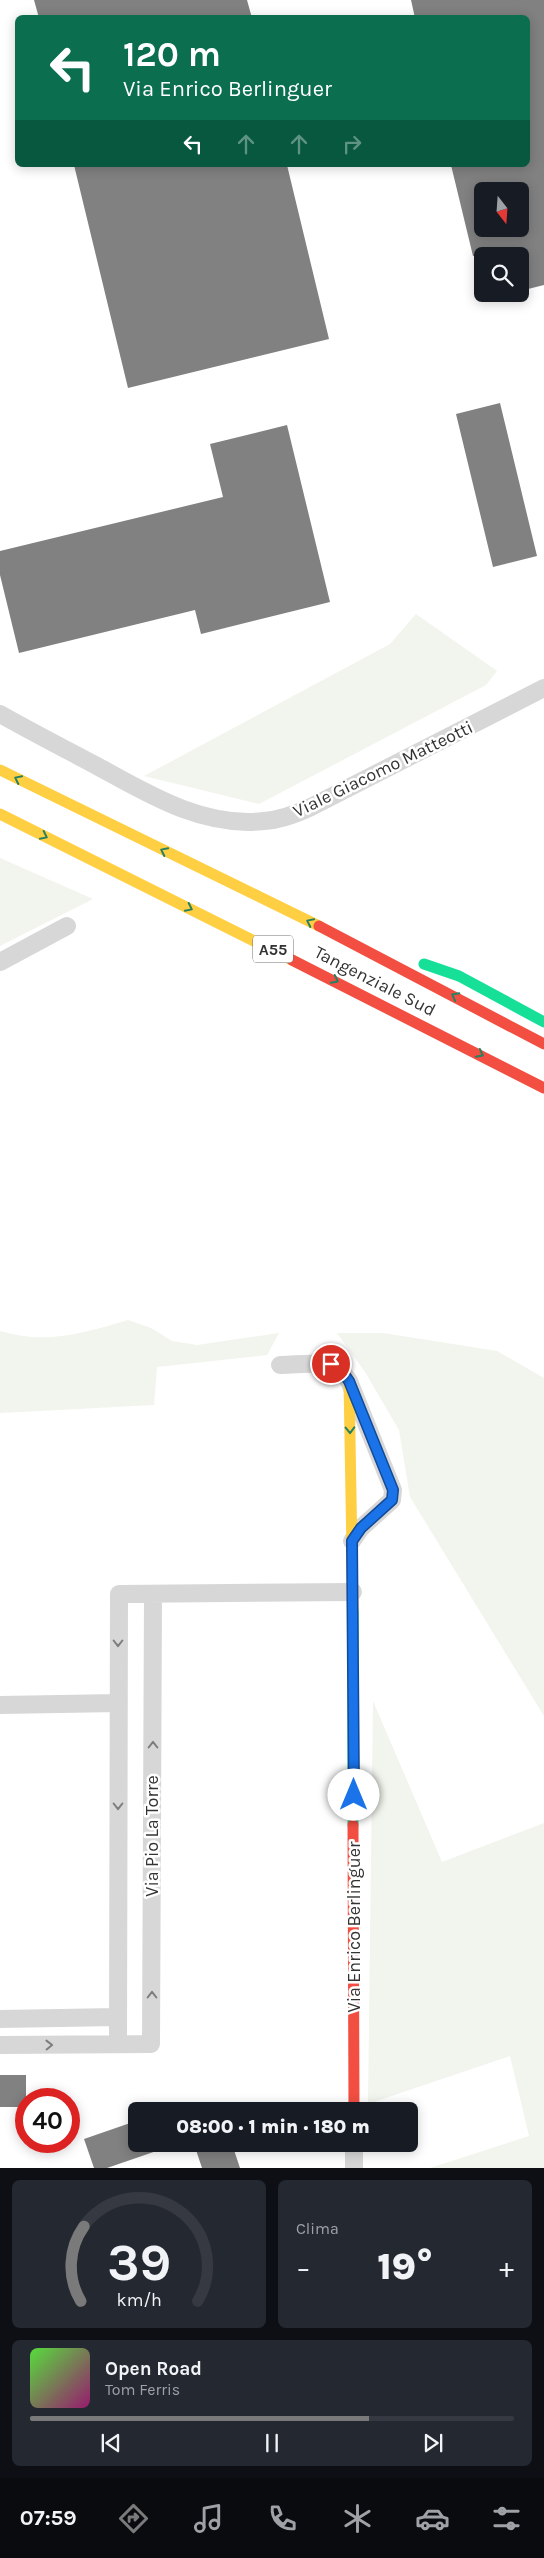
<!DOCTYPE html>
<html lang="it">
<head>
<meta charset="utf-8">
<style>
  body { margin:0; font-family:Karla,sans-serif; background:#242831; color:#f1f3f6; height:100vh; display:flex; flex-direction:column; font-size:19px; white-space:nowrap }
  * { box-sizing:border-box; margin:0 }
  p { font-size:16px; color:#9ea1a6 }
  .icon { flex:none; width:28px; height:28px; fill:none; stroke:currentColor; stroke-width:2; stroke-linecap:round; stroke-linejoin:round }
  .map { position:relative; height:2168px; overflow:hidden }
  .side { display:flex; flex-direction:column; gap:12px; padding:12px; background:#0d0f14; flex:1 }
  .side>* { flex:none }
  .hud { position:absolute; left:15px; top:15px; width:515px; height:152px; border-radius:8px; box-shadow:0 2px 12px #0003; background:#0b6e4f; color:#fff; overflow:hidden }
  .needle { width:32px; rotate:163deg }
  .fabs { position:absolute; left:474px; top:182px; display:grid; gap:10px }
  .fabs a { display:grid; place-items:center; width:55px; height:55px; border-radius:8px; background:#171b24; box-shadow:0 2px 12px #0003; font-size:25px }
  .speed { position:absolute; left:15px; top:2088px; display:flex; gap:10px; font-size:25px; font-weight:700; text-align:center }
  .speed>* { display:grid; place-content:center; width:65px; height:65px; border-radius:50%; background:#171b24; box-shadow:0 2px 12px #0003; line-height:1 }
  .speed .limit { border:8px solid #d22; background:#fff; color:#111 }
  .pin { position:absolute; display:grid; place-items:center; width:42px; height:42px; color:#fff; margin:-21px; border:2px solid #fff; border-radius:50%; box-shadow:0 1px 5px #0007 }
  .me { position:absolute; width:55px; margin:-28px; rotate:0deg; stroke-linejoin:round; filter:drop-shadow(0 0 4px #0008) }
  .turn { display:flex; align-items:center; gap:18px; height:105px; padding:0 25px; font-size:22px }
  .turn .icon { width:65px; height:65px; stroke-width:2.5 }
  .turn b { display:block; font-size:35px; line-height:42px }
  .lanes { display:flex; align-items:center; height:48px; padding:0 25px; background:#0003; justify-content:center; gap:25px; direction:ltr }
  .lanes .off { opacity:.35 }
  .big { font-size:38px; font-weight:800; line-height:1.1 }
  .side .tile { flex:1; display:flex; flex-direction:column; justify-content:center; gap:8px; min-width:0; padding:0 18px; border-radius:8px; background:#242831 }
  .side .dial { align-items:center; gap:0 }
  .dial svg { height:130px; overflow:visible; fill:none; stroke:#363941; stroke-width:7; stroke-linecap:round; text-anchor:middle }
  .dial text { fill:#f1f3f6; stroke:none }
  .song { display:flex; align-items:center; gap:15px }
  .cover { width:60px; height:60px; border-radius:8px; background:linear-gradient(135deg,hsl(110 70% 55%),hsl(320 70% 35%)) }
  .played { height:5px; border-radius:2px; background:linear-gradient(90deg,#7a7a7a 70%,#363941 70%) }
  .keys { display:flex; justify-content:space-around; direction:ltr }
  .heat { display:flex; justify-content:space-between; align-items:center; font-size:28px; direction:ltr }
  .side .tiles { flex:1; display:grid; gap:12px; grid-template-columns:1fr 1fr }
  .tile:last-child { grid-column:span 2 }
  .trip { position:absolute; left:128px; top:2102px; width:290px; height:50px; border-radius:8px; background:#171b24; box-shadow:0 2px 12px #0003; font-weight:800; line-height:50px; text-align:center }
  .dock { display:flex; height:80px; justify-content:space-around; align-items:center; background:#090b0e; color:#9ea1a6 }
  .dock .icon { width:35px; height:35px }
  .dock .selected { color:#7a7a7a }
  .dock b { font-size:22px; color:#f1f3f6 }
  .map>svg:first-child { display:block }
  .green { fill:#f1f5ed }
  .building { fill:#818181; fill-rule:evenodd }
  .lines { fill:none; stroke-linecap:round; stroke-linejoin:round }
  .street { stroke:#d7d7d7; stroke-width:18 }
  .fast { stroke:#16e098; stroke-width:11 }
  .slow { stroke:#ffcf43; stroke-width:11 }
  .jam { stroke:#f24e42; stroke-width:11 }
  .oneway { stroke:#268160 }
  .oneway2 { stroke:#7d7d7d }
  .route-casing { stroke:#114b97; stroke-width:12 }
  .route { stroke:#1a73e8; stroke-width:9 }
  .labels { text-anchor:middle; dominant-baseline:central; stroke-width:5; stroke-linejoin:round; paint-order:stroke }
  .shield { fill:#fff; stroke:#707070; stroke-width:1 }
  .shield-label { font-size:16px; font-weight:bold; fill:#333 }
  .street-label { font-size:18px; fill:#333; stroke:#fff }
</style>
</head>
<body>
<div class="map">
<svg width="544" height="2168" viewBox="0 0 544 2168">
  <rect width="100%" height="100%" fill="#fff"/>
  <path class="green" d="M 416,614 L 497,671 L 486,685 L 259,804 L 144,776 L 390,644 Z
    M 0,858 L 93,899 L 0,946 Z
    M 128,1320 L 151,1328 L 172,1341 L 197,1345 L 279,1333 L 267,1355 L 157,1367 L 154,1405 L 0,1413 L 0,1331 C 45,1345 85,1333 128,1320 Z
    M 337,1333 L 383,1333 L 497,1351 L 544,1378 L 544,1716 L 410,1497 L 399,1430 L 365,1372 Z
    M 373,1701 L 442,1862 L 544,1823 L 544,2168 L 430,2168 L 529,2136 L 510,2056 L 368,2104 Z"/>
  <path class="building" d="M 34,0 L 247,0 L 252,18 L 39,18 Z
    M 411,0 L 544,0 L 544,285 L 520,291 L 520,256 L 473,256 L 451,165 L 528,165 L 528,18 L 415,18 ZM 482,191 L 520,191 L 520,229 L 482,229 Z
    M 74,165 L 287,165 L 329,339 L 128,388 Z
    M 500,403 L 537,556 L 493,567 L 456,414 Z
    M 287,425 L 330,602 L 201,634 L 195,610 L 19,653 L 0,575 L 0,551 L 223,497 L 210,444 Z
    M 0,2075 L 26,2075 L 26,2107 L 0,2107 Z
    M 136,2121 L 136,2144 L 170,2144 L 171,2146 L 107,2168 L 94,2168 L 84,2139 Z
    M 194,2144 L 232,2144 L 240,2168 L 202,2168 Z"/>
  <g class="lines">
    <path class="street" d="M 0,714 C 32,732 65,749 97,766 C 148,794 203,828 264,821 C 280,820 296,814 311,807 L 544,688
      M 0,962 L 67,926
      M 280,1365 C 307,1365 333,1357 349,1381 L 393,1490 L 392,1500 L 361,1528 L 352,1541
      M 0,1705 L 118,1703
      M 0,2019 L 118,2017
      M 118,2044 L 119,1594 L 353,1592
      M 0,2045 L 151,2044 L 153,1594
      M 354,2144 L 354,2168"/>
    <path class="fast" d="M 424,964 L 459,976 L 544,1022
      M 353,1611 L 353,1825"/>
    <path class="slow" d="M 0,770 L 319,926
      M 0,814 L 292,960
      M 349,1381 L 353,1611"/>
    <path class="jam" d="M 319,926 L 544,1044
      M 292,960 L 544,1088
      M 353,1825 L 354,2111"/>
  </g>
  <defs><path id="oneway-chevron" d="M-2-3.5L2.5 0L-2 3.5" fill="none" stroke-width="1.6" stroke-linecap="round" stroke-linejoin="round" transform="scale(1.25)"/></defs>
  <g class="oneway">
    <use href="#oneway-chevron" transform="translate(18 779) rotate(-154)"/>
    <use href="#oneway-chevron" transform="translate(44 836) rotate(26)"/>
    <use href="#oneway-chevron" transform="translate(164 851) rotate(-154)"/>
    <use href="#oneway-chevron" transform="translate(189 908) rotate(26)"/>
    <use href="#oneway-chevron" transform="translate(310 922) rotate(-154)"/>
    <use href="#oneway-chevron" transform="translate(335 980) rotate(27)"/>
    <use href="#oneway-chevron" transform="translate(455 996) rotate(-152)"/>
    <use href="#oneway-chevron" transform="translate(480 1054) rotate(28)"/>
    <use href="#oneway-chevron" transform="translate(350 1430) rotate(89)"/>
  </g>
  <g class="oneway2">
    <use href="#oneway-chevron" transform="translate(118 1643) rotate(90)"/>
    <use href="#oneway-chevron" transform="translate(153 1745) rotate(-90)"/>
    <use href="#oneway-chevron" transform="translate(118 1806) rotate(90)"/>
    <use href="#oneway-chevron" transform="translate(152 1995) rotate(-90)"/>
    <use href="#oneway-chevron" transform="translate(49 2045) rotate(-1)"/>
  </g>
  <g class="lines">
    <g class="route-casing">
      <path id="route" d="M 331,1364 L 341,1370 L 349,1381 L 393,1490 L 392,1500 L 361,1528 L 352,1541 L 354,1795"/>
    </g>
    <use href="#route" class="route"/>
  </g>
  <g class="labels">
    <rect class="shield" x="253" y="935.5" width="40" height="27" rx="4"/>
    <g class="shield-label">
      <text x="273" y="949">A55</text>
    </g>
    <g class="street-label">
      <text transform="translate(383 769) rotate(-26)">Viale Giacomo Matteotti</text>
      <text transform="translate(375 981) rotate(27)">Tangenziale Sud</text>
      <text transform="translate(152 1836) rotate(-90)">Via Pio La Torre</text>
      <text transform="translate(354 1927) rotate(-90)">Via Enrico Berlinguer</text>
    </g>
  </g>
</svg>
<div class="fabs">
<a><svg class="needle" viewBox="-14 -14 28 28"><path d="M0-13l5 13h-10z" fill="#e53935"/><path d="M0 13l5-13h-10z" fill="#9ea1a6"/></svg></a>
<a><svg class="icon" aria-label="search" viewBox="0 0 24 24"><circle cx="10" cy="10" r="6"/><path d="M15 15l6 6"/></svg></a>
</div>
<div class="speed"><div class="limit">40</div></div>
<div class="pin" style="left:331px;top:1364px;background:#d93025"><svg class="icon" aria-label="arrive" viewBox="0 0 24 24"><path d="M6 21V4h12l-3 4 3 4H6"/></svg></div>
<svg class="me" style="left:354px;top:1795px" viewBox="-20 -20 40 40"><circle r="19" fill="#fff"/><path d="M0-13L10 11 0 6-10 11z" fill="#1a73e8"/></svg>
<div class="trip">08:00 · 1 min · 180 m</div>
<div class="hud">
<div class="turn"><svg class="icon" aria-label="left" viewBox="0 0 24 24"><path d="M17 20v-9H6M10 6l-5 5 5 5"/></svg><div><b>120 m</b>Via Enrico Berlinguer</div></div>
<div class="lanes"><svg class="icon" aria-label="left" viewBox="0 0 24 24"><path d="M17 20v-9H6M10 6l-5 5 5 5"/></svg><svg class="icon off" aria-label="ahead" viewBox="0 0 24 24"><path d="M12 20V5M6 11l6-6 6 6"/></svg><svg class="icon off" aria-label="ahead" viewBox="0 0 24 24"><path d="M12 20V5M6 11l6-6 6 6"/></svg><svg class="icon off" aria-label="right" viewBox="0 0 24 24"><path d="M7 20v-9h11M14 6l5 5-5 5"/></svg></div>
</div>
</div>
<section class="side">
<div class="tiles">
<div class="tile dial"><svg viewBox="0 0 100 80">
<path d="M14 69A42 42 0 1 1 86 69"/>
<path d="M14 69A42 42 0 0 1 16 23" stroke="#7a7a7a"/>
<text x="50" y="56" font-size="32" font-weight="700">39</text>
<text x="50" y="72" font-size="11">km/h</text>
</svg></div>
<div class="tile"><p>Clima</p>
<div class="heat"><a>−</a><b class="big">19°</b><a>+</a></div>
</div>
<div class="tile">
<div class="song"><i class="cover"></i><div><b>Open Road</b><p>Tom Ferris</p></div></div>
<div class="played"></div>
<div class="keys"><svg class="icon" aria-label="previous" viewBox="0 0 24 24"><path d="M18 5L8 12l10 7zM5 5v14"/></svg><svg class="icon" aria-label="pause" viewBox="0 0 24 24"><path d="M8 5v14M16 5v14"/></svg><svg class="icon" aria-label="next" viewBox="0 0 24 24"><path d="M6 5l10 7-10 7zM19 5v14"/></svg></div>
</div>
</div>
</section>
<nav class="dock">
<b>07:59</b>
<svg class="icon selected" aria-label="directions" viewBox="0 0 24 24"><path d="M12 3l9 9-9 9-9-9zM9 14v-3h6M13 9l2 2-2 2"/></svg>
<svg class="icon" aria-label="music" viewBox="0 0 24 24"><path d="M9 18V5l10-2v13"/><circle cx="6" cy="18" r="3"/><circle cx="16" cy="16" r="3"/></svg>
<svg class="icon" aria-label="phone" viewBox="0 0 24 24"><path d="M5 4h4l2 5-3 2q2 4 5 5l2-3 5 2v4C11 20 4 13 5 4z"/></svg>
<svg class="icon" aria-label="climate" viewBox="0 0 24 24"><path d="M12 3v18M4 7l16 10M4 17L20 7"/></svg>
<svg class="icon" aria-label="car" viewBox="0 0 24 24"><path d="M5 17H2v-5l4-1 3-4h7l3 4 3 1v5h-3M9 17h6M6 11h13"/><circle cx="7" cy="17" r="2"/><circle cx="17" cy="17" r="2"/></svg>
<svg class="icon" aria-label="filters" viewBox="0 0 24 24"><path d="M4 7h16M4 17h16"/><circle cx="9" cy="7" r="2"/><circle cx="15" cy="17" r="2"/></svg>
</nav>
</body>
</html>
